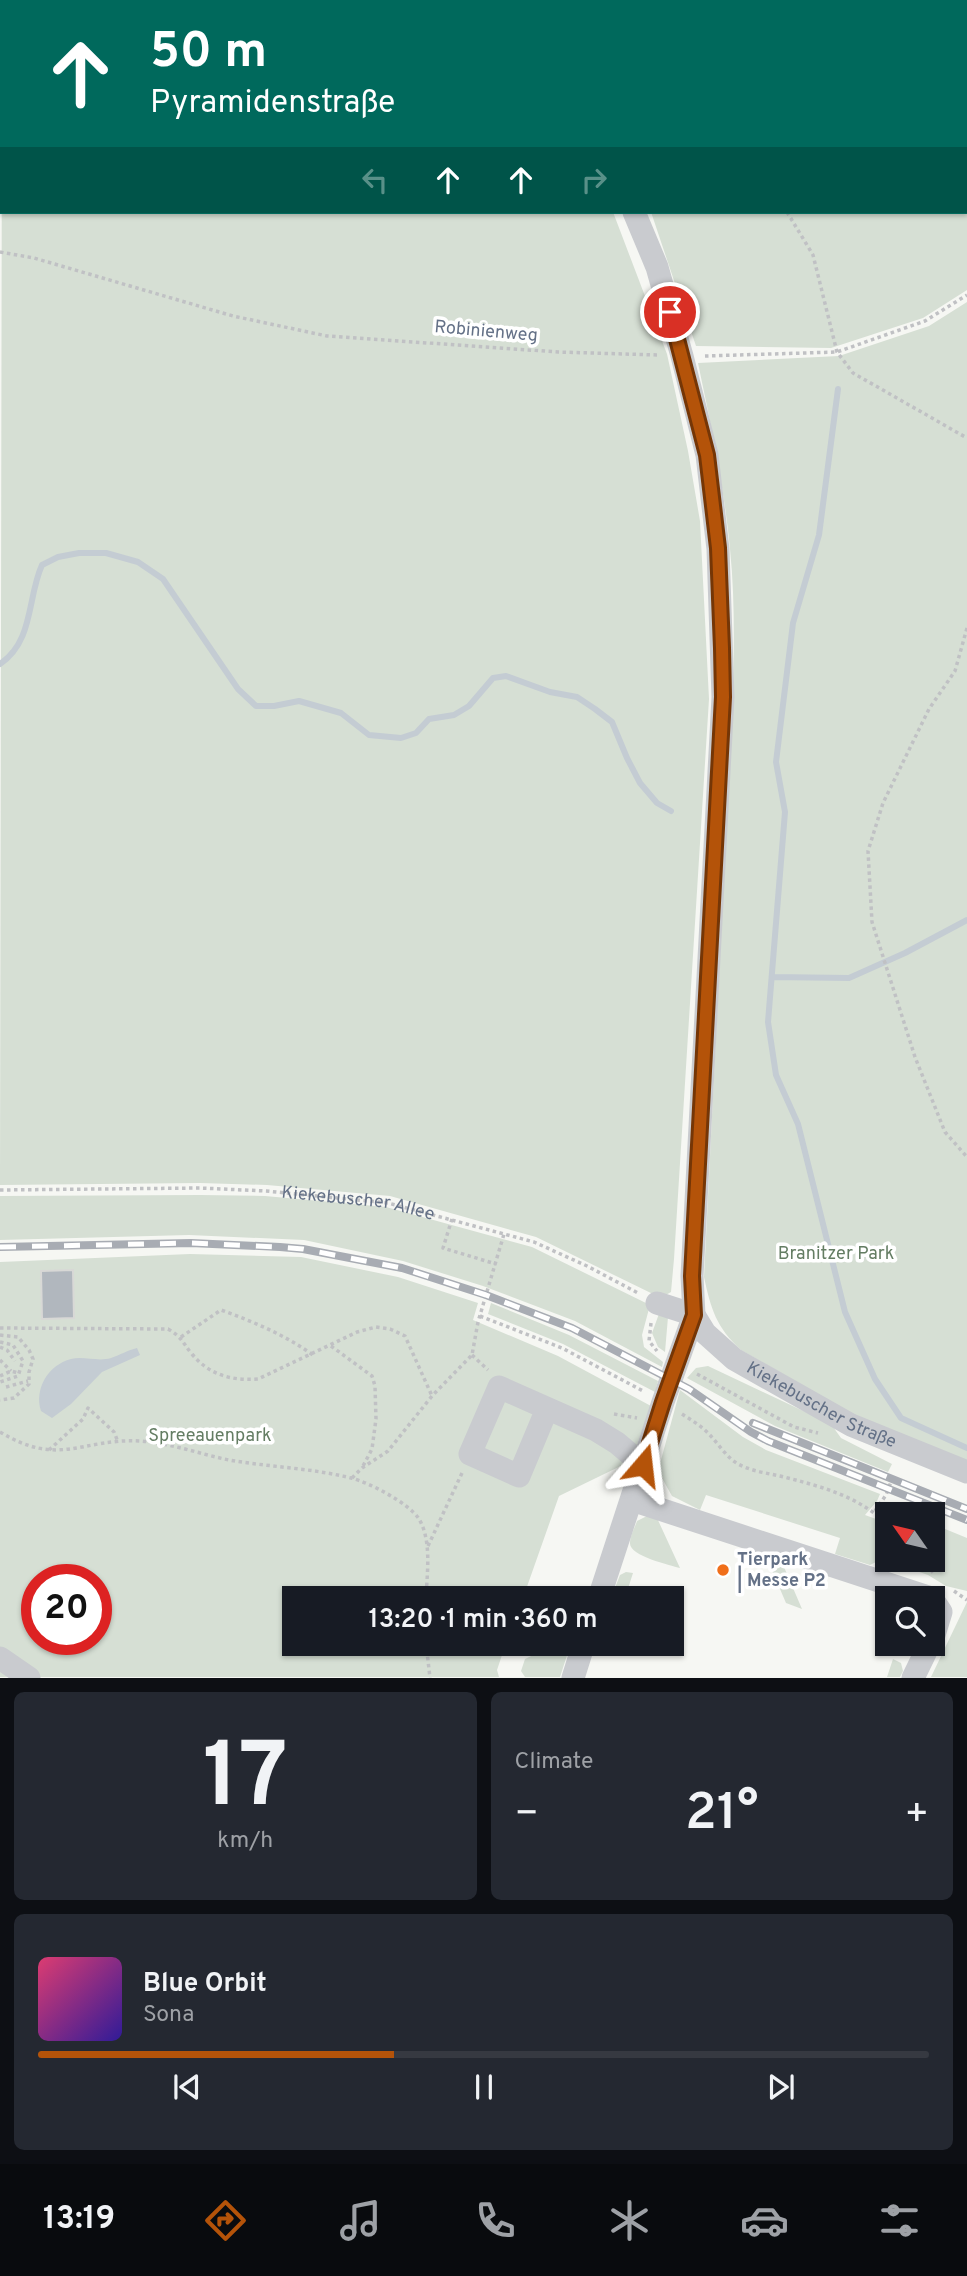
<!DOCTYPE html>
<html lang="en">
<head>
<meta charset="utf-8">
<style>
  body { margin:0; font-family:Overpass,sans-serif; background:#242831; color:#f1f3f6; height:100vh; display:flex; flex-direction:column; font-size:26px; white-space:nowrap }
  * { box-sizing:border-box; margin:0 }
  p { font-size:23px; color:#9ea1a6 }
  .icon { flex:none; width:38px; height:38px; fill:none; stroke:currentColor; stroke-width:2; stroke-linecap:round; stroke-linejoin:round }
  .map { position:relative; height:1678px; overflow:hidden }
  .details { display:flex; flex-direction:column; gap:14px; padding:14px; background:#0d0f14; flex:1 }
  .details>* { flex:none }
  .top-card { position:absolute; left:0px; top:0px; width:968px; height:214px; box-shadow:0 2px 5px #0004; background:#00695c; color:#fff; overflow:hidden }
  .needle { width:46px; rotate:304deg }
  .tools { position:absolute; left:875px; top:1502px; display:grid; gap:14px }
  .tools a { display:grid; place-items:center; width:70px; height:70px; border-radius:0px; background:#171b24; box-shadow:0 2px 5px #0004; font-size:35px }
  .speed { position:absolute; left:21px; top:1564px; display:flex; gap:14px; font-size:35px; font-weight:700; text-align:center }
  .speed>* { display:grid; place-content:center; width:91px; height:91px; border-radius:50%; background:#171b24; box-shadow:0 2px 5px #0004; line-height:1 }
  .speed .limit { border:10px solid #d22; background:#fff; color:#111 }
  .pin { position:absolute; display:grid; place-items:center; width:60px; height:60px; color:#fff; margin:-30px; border:4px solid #fff; border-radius:50%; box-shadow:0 2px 7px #0007 }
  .me { position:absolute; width:77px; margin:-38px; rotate:17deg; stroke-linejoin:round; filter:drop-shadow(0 0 5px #0008) }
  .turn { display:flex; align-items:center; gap:24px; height:147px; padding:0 35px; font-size:32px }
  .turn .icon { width:91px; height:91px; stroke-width:2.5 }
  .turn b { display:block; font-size:49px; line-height:60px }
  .lanes { display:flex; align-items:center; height:66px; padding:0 35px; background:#0003; justify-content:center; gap:35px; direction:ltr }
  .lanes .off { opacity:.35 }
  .big { font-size:52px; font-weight:600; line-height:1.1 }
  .details .widget { flex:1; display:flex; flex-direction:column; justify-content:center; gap:10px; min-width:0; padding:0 24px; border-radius:10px; background:#242831 }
  .details .dial { align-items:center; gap:0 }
  .dial b { font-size:91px; line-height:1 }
  .song { display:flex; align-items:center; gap:21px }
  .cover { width:84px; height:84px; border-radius:10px; background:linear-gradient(135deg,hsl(340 70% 55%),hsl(250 70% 35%)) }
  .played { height:7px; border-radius:4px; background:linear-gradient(90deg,#b45309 40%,#363941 40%) }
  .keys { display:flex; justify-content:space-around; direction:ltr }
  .heat { display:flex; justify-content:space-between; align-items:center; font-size:38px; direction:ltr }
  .details .tiles { flex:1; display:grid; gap:14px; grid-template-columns:1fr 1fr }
  .widget:last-child { grid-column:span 2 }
  .trip { position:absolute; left:282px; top:1586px; width:402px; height:70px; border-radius:0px; background:#171b24; box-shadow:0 2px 5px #0004; font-weight:600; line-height:70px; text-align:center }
  .tabs { display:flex; height:112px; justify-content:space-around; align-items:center; background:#090b0e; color:#9ea1a6 }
  .tabs .icon { width:49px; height:49px }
  .tabs .selected { color:#b45309 }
  .tabs b { font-size:32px; color:#f1f3f6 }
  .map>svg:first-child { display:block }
  .green { fill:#d6dfd4; fill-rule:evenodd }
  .water { fill:#c4ccd3 }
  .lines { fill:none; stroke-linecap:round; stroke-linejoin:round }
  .stream { stroke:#c4ccd3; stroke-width:6 }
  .building { fill:#b1b7be; stroke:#d8d8d6; stroke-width:2 }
  .major-casing { stroke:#b9bcc1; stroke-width:32 }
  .path { stroke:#c0c1c4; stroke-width:3.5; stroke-dasharray:3.5 3.5; stroke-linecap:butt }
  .minor { stroke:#c9cbcf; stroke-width:23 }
  .major { stroke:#fff; stroke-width:30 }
  .rail-casing { stroke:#a8acb3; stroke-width:8 }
  .rail { stroke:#fff; stroke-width:5; stroke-dasharray:16; stroke-linecap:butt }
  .route-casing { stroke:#753606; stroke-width:18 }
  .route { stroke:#b45309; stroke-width:12 }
  .poi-dot { fill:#f06f1a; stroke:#fff; stroke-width:2.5 }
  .labels { text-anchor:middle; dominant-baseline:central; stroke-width:7; stroke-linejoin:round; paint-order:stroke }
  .street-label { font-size:18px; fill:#647187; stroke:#fff }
  .park-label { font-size:18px; fill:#647d63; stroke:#fff }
  .poi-label { font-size:18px; font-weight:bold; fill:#647187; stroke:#fff; text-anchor:start }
</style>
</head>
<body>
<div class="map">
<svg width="967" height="1678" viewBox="0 0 967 1678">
  <rect width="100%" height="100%" fill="#f6f7f3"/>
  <path class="green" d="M 0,0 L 90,0 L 2,2 L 0,31 Z
    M 215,0 L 502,0 L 503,2 L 209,2 Z
    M 534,0 L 967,0 L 967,290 L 923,318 L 831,348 L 696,346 L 651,212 L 966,212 L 966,2 Z
    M 2,64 L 2,212 L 613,212 L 667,354 L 688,451 L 700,521 L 709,699 L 674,1259 L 671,1292 L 664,1296 L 655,1295 L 536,1237 L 390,1196 L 267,1185 L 200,1183 L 0,1185 Z
    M 967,302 L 967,1461 L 854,1415 L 741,1350 C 716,1327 711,1309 704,1277 L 733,695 C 734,647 735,598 730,549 C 724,486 711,425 698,363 L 839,356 L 929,326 Z
    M 200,1195 L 265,1196 L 386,1207 L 532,1247 L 650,1305 L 642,1335 L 644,1347 L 663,1362 L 662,1367 L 575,1321 L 483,1286 L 403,1261 L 304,1240 L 189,1235 L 0,1240 L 0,1196 Z
    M 190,1254 L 301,1257 L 398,1277 L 478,1303 L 473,1320 L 558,1356 L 651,1406 L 631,1461 L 559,1496 L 523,1598 L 294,1598 L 294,1643 L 506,1643 L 497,1670 L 499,1677 L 0,1677 L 0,1262 ZM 37,1580 L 96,1580 L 96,1640 L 37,1640 Z
    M 491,1303 L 569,1335 L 658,1381 L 655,1392 L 563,1344 L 488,1314 Z
    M 660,1311 L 668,1317 L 665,1352 L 658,1347 L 652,1333 Z
    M 708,1366 L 831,1424 L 841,1438 L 892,1464 L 888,1472 L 775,1426 L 687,1378 L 696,1368 Z
    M 680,1390 L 743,1437 L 766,1450 L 880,1494 L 877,1501 L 865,1515 L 876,1519 L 889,1507 L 907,1514 L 887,1514 L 887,1559 L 933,1559 L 933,1524 L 967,1538 L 967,1591 L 946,1586 L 928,1575 L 882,1559 L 870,1565 L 835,1554 L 840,1538 L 706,1495 L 700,1510 L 672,1496 L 658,1471 Z
    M 647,1516 L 657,1518 L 680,1568 C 670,1565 629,1556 630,1543 C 630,1536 635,1527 637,1521 Z
    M 765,1554 L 781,1560 L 802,1609 L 786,1603 Z
    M 626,1572 L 633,1573 L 625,1598 L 615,1598 L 613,1593 L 620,1575 Z
    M 967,1602 L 967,1677 L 931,1677 Z
    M 558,1643 L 571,1643 L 560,1677 L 525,1677 L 521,1671 L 525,1659 Z
    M 893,1659 L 901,1663 L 903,1671 L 900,1677 L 887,1677 Z"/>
  <path class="water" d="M 137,1348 L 140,1355 L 102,1372 L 71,1404 L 52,1418 L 41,1411 C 34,1389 48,1365 71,1359 C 84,1356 98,1362 111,1358 C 120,1355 128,1350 137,1348 Z"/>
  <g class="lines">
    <path class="stream" d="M 838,389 L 819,535 L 793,623 L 776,762 L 785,812 L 768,1022 L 776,1075 L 798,1124 L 845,1312 L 875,1379 L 901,1418 L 967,1448
      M 0,664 C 34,641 27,598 42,565 L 58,557 L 79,553 L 106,553 L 138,562 L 163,579 L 238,689 L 256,706 L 274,706 L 299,701 L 341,713 L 369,735 L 401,738 L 416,733 L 429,719 L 454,715 L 469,706 L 493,678 L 506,676 L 550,692 L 577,697 L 595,709 L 612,722 L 627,758 L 640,783 L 657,803 L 671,811
      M 772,977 L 849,978 L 905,953 L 967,920"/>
  </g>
  <path class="building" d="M 73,1270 L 74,1318 L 42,1319 L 41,1271 Z"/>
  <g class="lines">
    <g class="major-casing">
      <path id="major" d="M 133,2 L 139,0
        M 0,40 L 2,39"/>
    </g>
    <g class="path">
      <path d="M 638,0 L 639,2"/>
      <path d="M 787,212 L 813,255 L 837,352 L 853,373 L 967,438"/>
      <path d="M 0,252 L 34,258 L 233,316 L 327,336 L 558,352 L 658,355"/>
      <path d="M 705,356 L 837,352 L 925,321 L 967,295"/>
      <path d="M 967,628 L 955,671 L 929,709 L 883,803 L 868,851 L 872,922 L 915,1057 L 945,1132 L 967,1157"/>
      <path id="s1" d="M 0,1190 L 200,1188 L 266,1191 L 388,1203 L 534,1242 L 587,1266 L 638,1293"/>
      <path d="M 452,1219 L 443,1248 L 496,1264"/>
      <path d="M 480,1316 L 562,1348 L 645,1392"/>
      <path d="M 651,1323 L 649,1341 L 657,1351"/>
      <path d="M 0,1328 L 168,1329 C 182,1337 182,1342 192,1354 C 209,1375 232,1381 258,1379 L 357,1332 L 376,1327 L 390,1329 L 405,1336 L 432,1396"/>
      <path d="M 0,1335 L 18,1337 L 29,1350 L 33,1359 L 29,1372 L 29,1384 L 14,1398 L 0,1400"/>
      <path d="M 181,1337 L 221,1310 C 254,1322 285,1335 313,1355"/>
      <path d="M 0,1342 L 13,1345 L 23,1361 L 18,1376 L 0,1382"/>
      <path d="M 331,1346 L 372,1376 L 375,1386 L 376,1419 L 372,1449 L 363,1466"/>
      <path d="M 0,1347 L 7,1350 L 15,1361"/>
      <path d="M 472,1355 L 488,1370"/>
      <path d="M 0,1360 L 11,1371"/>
      <path d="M 697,1374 L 794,1427 L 818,1433"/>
      <path d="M 0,1376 L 11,1371 L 18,1373"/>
      <path d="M 6,1387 L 28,1381"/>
      <path d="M 614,1414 L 637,1418"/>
      <path d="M 682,1414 C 691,1420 700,1425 708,1433 C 718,1443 725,1456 738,1464 C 751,1471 766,1473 780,1476 C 819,1486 857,1495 887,1524"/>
      <path d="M 0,1432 C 60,1468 81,1438 140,1441 C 170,1443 200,1454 229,1460 C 269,1467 311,1468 351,1478 C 368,1482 409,1503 419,1519 C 432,1541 427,1573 426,1598"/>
      <path d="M 49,1450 L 83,1419 L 88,1408 L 114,1432 L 118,1442"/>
      <path d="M 352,1478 L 362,1468 L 388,1451 L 432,1396 L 472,1355 L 478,1322 L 504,1234"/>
      <path d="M 875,1511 L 886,1495 L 894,1474"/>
      <path d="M 428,1546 L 462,1473"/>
      <path d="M 922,1559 L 935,1575"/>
      <path d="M 954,1591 L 967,1600"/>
      <path d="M 426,1643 L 430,1678"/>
    </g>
    <g class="minor">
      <path d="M 517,0 L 518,2"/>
      <path d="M 657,1303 L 694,1315"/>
      <path id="s2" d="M 694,1315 L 705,1333 L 734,1359 L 851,1425 L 967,1472"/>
      <path d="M 547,1409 L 519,1476 L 470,1454 L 499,1387 L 596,1430 L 617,1443 L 643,1465"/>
      <path d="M 632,1500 L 931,1598"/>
      <path d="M 599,1598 L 663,1402 L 694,1315 L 692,1276 L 723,697 L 718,549 L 707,455 L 682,356 L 657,267 L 634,212"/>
      <path d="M 933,1600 L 941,1612 L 933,1638"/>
      <path d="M 0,1658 L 29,1678"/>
      <path d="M 573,1678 L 584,1643"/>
      <path d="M 913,1678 L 930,1643"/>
    </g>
    <use href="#major" class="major"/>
    <g class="rail-casing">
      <path id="rail" d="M 0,1247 L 191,1243 L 280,1247 L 303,1249 L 402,1268 L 486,1295 L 572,1328 L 689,1389 L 751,1432 L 768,1441 L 967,1520
        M 753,1423 L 967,1509"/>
    </g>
    <use href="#rail" class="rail"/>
  </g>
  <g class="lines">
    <g class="route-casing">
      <path id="route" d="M 643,1465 L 663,1402 L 694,1315 L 692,1276 L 723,697 L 722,648 L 718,548 L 707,455 L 670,312"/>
    </g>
    <use href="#route" class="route"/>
  </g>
  <circle class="poi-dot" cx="723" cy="1570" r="7"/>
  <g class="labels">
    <g class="street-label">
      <text transform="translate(486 332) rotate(5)">Robinienweg</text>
      <text stroke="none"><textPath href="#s1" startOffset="359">Kiekebuscher Allee</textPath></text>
      <text stroke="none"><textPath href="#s2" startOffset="159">Kiekebuscher Straße</textPath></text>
    </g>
    <g class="park-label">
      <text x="836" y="1254">Branitzer Park</text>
      <text x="210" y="1436">Spreeauenpark</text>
    </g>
    <g class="poi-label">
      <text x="737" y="1560">Tierpark<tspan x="737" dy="21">| Messe P2</tspan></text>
    </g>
  </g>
</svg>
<div class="tools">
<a><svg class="needle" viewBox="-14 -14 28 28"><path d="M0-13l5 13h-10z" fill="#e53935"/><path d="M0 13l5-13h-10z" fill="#9ea1a6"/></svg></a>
<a><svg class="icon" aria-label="search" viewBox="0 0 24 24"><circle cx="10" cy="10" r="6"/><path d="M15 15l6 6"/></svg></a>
</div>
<div class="speed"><div class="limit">20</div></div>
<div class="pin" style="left:670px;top:312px;background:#d93025"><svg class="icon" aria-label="arrive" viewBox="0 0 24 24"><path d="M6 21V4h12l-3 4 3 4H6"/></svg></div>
<svg class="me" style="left:643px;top:1465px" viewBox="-20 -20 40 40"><path d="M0-17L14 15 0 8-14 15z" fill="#b45309" stroke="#fff" stroke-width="4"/></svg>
<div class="trip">13:20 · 1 min · 360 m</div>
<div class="top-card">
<div class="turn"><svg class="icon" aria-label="ahead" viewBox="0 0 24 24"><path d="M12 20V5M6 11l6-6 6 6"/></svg><div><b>50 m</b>Pyramidenstraße</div></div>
<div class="lanes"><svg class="icon off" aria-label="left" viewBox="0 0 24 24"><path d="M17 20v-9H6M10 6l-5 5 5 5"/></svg><svg class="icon" aria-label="ahead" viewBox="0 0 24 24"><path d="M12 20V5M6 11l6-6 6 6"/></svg><svg class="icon" aria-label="ahead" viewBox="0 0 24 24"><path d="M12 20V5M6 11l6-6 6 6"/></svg><svg class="icon off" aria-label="right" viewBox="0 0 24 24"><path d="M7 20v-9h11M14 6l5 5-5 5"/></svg></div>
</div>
</div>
<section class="details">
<div class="tiles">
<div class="widget dial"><b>17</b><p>km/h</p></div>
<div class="widget"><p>Climate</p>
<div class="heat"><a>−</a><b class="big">21°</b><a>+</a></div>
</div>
<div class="widget">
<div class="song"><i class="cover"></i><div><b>Blue Orbit</b><p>Sona</p></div></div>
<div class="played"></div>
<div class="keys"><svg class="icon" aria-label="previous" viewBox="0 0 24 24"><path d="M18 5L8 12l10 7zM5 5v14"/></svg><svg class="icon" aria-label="pause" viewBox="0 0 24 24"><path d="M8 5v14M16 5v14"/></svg><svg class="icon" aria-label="next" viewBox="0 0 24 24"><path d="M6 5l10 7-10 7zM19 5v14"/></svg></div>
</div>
</div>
</section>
<nav class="tabs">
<b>13:19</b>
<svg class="icon selected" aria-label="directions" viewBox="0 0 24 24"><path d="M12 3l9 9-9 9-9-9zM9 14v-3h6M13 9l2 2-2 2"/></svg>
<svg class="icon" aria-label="music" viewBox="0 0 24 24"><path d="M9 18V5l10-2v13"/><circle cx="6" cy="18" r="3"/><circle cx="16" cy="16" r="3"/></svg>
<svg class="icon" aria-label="phone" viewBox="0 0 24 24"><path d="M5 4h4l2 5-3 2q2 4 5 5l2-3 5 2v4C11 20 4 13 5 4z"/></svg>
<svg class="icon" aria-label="climate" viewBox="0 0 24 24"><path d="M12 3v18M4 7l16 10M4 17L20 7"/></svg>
<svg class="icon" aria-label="car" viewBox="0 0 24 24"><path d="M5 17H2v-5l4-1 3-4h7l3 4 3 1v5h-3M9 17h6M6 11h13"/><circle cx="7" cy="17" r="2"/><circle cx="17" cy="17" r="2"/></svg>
<svg class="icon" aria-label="filters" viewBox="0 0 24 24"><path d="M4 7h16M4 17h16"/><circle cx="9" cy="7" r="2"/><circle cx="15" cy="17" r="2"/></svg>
</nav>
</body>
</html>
